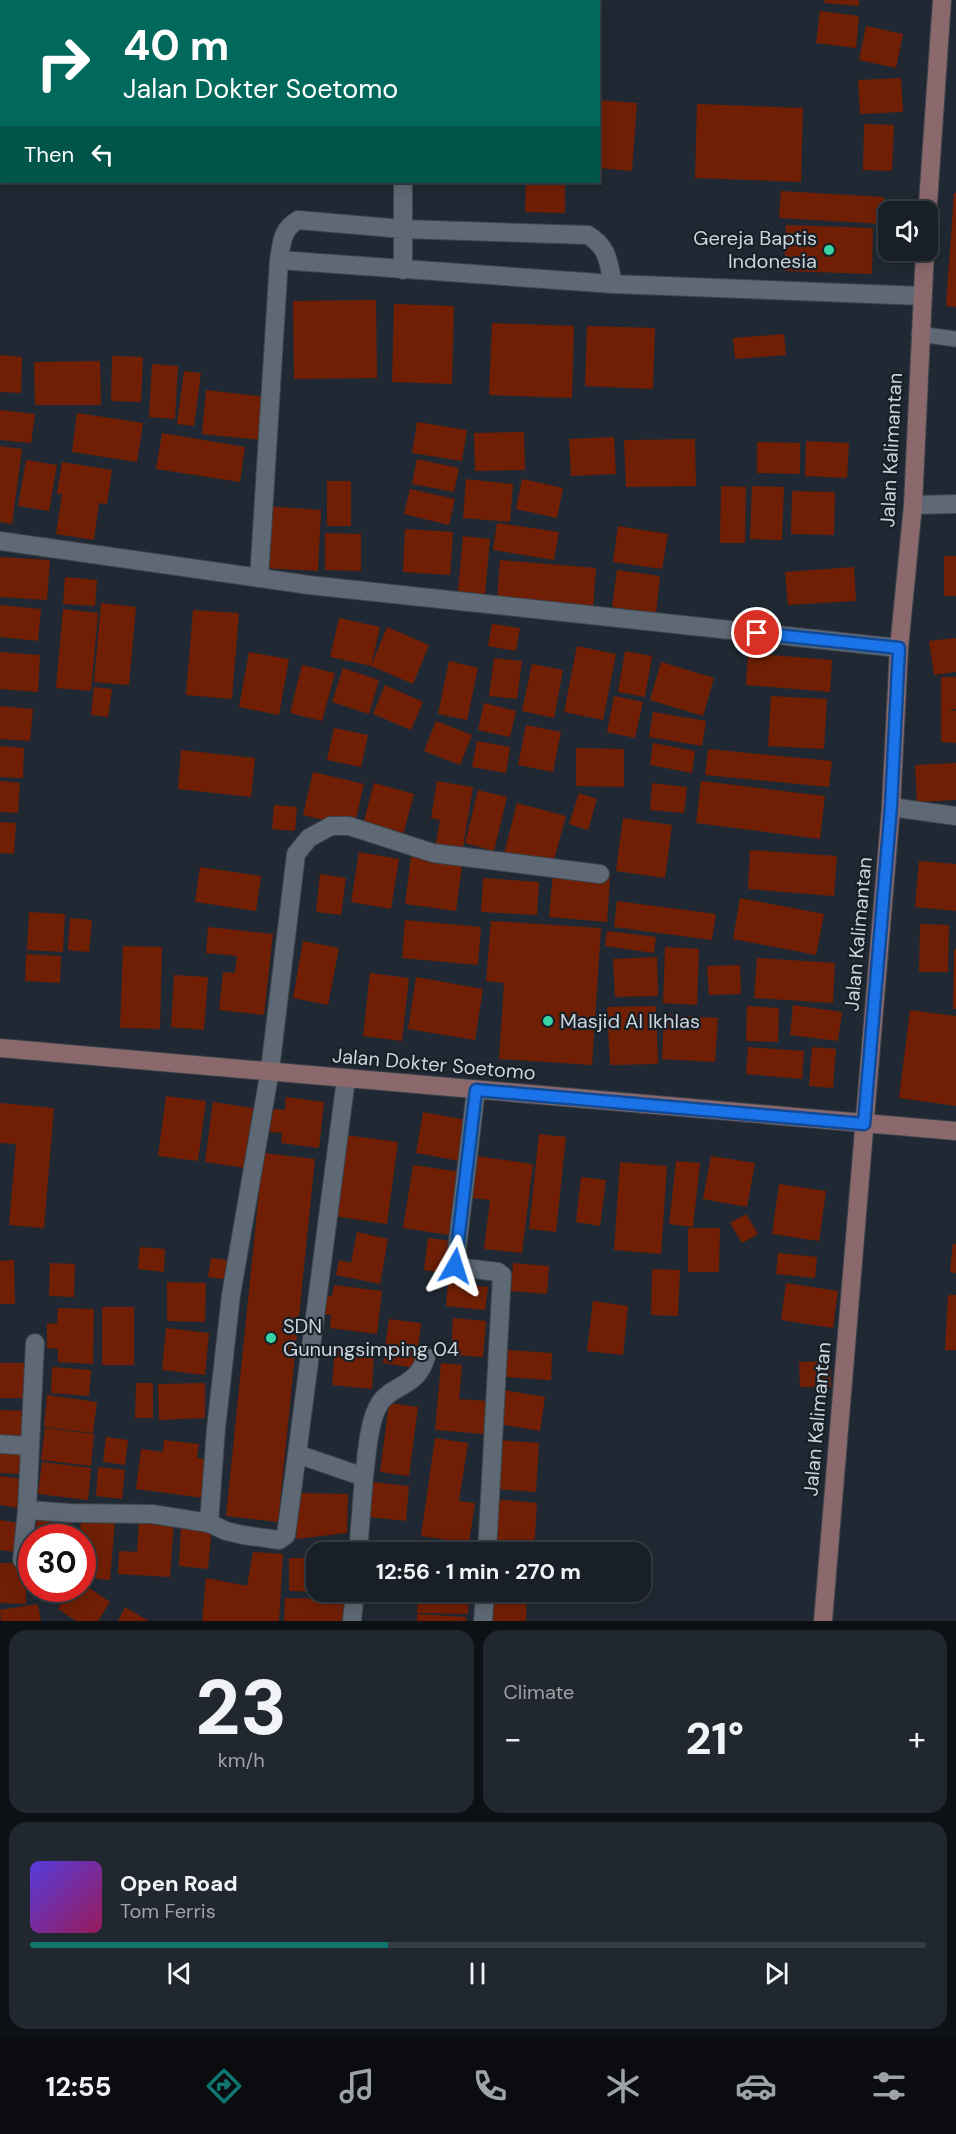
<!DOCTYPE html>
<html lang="en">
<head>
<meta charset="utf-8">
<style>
  body { margin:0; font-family:"DM Sans",sans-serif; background:#21272e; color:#f1f3f6; height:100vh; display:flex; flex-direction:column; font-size:22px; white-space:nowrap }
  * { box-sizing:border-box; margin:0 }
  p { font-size:20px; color:#9fa2a7 }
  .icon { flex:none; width:33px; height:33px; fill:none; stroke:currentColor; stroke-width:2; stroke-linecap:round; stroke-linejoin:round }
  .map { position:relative; height:1621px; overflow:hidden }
  .sheet { display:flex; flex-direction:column; gap:9px; padding:9px; background:#0d1115; flex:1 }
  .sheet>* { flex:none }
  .hud { position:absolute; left:0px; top:0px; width:600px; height:183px; box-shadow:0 3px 15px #0003,0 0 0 2px #363d43; background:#00695c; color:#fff; overflow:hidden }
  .fabs { position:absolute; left:878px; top:201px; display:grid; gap:12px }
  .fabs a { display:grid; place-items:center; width:60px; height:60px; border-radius:12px; background:#181f26; box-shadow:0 3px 15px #0003,0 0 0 2px #363d43; font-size:30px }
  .speed { position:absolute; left:18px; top:1524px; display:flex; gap:12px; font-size:30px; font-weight:700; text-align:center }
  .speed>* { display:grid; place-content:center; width:78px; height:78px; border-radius:50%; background:#181f26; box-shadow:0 3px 15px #0003,0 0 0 2px #363d43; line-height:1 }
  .speed .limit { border:9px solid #d22; background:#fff; color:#111 }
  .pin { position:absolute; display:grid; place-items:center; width:51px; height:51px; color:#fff; margin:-26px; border:3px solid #fff; border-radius:50%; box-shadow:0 2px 6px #0007 }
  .me { position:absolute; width:66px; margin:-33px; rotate:6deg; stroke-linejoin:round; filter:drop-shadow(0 0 4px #0008) }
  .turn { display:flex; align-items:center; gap:21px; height:126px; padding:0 24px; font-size:27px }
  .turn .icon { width:78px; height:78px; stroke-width:2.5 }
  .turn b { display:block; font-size:42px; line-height:51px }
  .then { display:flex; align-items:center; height:57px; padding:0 24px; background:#0003; gap:12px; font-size:22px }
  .big { font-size:45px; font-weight:700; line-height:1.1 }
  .sheet .card { flex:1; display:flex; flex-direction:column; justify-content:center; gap:9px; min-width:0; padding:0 21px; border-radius:18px; background:#21272e }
  .sheet .dial { align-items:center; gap:0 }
  .dial b { font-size:78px; line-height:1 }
  .song { display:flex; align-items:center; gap:18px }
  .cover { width:72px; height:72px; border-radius:9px; background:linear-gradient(135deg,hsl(250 70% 55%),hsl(330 70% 35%)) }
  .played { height:6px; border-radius:3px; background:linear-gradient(90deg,#0f766e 40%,#363d43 40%) }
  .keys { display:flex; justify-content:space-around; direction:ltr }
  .heat { display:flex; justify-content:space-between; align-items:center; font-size:33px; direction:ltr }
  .sheet .tiles { flex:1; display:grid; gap:9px; grid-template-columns:1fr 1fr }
  .card:last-child { grid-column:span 2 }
  .trip { position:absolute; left:306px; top:1542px; width:345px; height:60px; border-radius:18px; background:#181f26; box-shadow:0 3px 15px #0003,0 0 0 2px #363d43; font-weight:700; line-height:60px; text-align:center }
  .tab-bar { display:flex; height:96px; justify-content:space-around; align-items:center; background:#0a0c0f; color:#9fa2a7 }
  .tab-bar .icon { width:42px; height:42px }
  .tab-bar .current { color:#0f766e }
  .tab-bar b { font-size:27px; color:#f1f3f6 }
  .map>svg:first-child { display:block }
  .building { fill:#701f04 }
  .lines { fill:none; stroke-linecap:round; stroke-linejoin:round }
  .lane-casing { stroke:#3c444c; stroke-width:17 }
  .street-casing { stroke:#3c444c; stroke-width:20 }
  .secondary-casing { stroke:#3c444c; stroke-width:20 }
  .lane { stroke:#5e6975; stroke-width:15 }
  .street { stroke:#5e6975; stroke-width:18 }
  .secondary { stroke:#8b686b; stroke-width:18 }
  .route-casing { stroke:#114b97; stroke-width:15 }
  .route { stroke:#1a73e8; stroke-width:10 }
  .poi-dot { fill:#39d4a5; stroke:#172029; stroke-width:2 }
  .labels { text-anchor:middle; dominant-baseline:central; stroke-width:4.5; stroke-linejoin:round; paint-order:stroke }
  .poi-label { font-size:20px; fill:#ccd3d9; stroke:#172029; text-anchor:start }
  .street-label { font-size:20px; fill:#ccd3d9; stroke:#172029 }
</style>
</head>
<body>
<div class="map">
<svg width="956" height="1621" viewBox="0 0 956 1621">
  <rect width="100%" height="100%" fill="#202933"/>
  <path class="building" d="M 825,0 L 859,0 L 859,6 L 824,3 Z
    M 820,11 L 859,16 L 856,48 L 816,43 Z
    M 866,26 L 903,34 L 896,68 L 859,60 Z
    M 901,78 L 903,112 L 860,114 L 858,80 Z
    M 598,100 L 637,103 L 632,171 L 598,168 Z
    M 697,104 L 803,108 L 801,182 L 695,178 Z
    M 864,124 L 894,125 L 892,171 L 863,170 Z
    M 526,182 L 565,182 L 565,213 L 525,212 Z
    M 781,191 L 884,197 L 882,224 L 779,218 Z
    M 954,193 L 956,193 L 956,307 L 946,306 Z
    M 786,225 L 873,228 L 872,274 L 784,271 Z
    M 376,300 L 377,378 L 294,379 L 293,301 Z
    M 394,304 L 454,306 L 452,384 L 392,382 Z
    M 492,323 L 574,326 L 572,398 L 489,395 Z
    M 587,326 L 655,328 L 653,389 L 585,386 Z
    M 784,334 L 786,355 L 735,359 L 733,338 Z
    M 0,355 L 22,357 L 21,393 L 0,392 Z
    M 112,356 L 143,357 L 141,402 L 111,401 Z
    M 100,361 L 101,405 L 35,405 L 34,362 Z
    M 152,364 L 178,366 L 175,419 L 149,417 Z
    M 184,371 L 201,373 L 194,426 L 177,424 Z
    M 206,390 L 266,397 L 261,440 L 202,434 Z
    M 0,410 L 35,414 L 31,443 L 0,440 Z
    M 77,413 L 143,423 L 137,462 L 72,452 Z
    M 417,422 L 467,430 L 462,461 L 412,453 Z
    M 524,432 L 525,470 L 475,471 L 474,433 Z
    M 162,433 L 245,447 L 240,482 L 156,469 Z
    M 614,437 L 616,474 L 571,476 L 569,439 Z
    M 695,439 L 696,486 L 626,487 L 624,440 Z
    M 806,441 L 849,443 L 847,478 L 805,476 Z
    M 757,442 L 800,443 L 800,474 L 757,473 Z
    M 0,446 L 22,449 L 12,524 L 0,522 Z
    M 417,459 L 459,468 L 454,492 L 412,484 Z
    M 26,460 L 57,465 L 49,511 L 18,506 Z
    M 62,462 L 112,470 L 107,504 L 99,503 L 94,540 L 56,534 L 62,494 L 57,494 Z
    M 466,479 L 513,484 L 510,522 L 463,518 Z
    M 522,479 L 563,488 L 557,518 L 516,509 Z
    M 327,481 L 351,481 L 351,526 L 327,526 Z
    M 721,486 L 746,487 L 745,543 L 720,543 Z
    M 752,486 L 784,487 L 782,540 L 750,539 Z
    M 410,489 L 455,499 L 449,525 L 404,514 Z
    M 792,491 L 835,492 L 834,535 L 791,534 Z
    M 265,506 L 321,510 L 318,571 L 262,568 Z
    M 497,523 L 559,532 L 554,560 L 493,550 Z
    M 618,526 L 668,534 L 662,569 L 613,562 Z
    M 405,529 L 453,532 L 450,575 L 403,572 Z
    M 325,533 L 361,534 L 361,571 L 325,570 Z
    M 463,536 L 490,539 L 485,594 L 458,591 Z
    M 944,556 L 956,556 L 956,596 L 944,596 Z
    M 0,557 L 50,560 L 47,600 L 0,597 Z
    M 500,560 L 596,568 L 593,609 L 497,601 Z
    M 854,567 L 856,601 L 788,605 L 785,572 Z
    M 617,570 L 660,576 L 656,614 L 612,607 Z
    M 65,577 L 97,580 L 95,606 L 63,604 Z
    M 101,603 L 136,607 L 129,685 L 94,682 Z
    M 0,605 L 41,609 L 38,641 L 0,637 Z
    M 63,609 L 98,613 L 91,691 L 56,688 Z
    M 193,610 L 239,613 L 232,699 L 186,695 Z
    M 339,618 L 380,627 L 371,666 L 387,627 L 429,645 L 413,684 L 371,666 L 330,657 Z
    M 492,624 L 520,628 L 516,651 L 488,646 Z
    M 956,638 L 956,672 L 934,675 L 929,641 Z
    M 577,646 L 616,654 L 603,720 L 564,712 Z
    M 625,651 L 652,656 L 645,697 L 618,692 Z
    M 0,652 L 40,655 L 38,692 L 0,689 Z
    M 249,652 L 289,659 L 279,715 L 239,707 Z
    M 748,653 L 832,660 L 830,692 L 746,685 Z
    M 494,658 L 522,661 L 517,699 L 489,696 Z
    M 449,661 L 478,668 L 467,720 L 438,714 Z
    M 661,662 L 714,678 L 703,716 L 650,700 Z
    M 532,664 L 563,670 L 554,718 L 522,711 Z
    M 302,665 L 335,673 L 322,721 L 290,713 Z
    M 343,668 L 379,680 L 369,714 L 332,702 Z
    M 941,677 L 956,677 L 956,709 L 948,710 L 956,711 L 956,743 L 941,742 Z
    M 385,685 L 423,702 L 411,730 L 373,714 Z
    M 94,687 L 112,689 L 108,717 L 91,715 Z
    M 614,696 L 643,702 L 635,738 L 607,732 Z
    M 771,696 L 827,699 L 824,749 L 768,746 Z
    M 484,703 L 516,711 L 510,737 L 478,730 Z
    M 0,706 L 33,709 L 30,741 L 0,739 Z
    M 653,712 L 706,721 L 702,746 L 649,737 Z
    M 436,721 L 472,735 L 460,765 L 424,751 Z
    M 526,725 L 561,732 L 553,772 L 518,765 Z
    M 334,728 L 368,735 L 361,767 L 327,760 Z
    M 477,741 L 510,747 L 506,773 L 472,767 Z
    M 653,743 L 695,751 L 692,773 L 650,765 Z
    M 0,746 L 24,748 L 23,778 L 0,777 Z
    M 576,748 L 624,749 L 624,787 L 576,786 Z
    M 708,749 L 832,761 L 829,787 L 705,775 Z
    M 181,750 L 255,758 L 251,797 L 178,789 Z
    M 956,763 L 956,800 L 917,802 L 915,765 Z
    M 313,772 L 364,784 L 354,827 L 303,815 Z
    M 0,781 L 20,783 L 18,813 L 0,812 Z
    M 437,781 L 473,787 L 462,853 L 435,849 L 440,820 L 431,818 Z
    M 701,781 L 825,796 L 820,839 L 696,823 Z
    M 374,783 L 414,794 L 403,835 L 363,824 Z
    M 652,783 L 687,787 L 684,813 L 650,810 Z
    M 478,790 L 507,797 L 494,851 L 465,843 Z
    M 579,793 L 597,799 L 588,830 L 569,824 Z
    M 517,803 L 566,816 L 552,867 L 504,854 Z
    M 274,805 L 297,807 L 295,831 L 272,829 Z
    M 623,818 L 672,825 L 665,878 L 616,871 Z
    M 0,822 L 16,823 L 14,854 L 0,853 Z
    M 750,850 L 837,856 L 834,896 L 748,889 Z
    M 359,852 L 399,859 L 391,909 L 351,902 Z
    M 411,857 L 462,865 L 456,911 L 405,904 Z
    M 919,861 L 956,864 L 956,911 L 915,907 Z
    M 200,867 L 261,876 L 256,911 L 195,902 Z
    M 553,873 L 610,879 L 607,922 L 549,917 Z
    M 320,874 L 346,878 L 341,915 L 316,912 Z
    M 483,878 L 539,882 L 537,915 L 481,912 Z
    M 740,898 L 824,914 L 816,955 L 733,939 Z
    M 617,901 L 716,914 L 712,940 L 614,927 Z
    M 29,912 L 65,914 L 63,952 L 27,950 Z
    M 70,918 L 92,920 L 89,952 L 68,950 Z
    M 405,920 L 481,927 L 478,965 L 402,958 Z
    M 491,921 L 601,928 L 592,1065 L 499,1059 L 504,983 L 486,981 Z
    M 920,924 L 949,925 L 948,972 L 919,972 Z
    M 208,927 L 273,934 L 264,1015 L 219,1010 L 223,972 L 235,973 L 237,956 L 206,953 Z
    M 607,931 L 656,937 L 654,953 L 605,946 Z
    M 303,941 L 339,948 L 328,1005 L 293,998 Z
    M 123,946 L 162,947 L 160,1029 L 120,1028 Z
    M 665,947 L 699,949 L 697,1005 L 663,1003 Z
    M 954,949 L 956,949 L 956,1009 L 953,1009 Z
    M 26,954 L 61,956 L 60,983 L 25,981 Z
    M 657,957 L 658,996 L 615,997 L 613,959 Z
    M 757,958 L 835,963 L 833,1003 L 754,998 Z
    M 740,965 L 741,994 L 709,995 L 707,966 Z
    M 370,973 L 409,978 L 402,1041 L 363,1036 Z
    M 174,975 L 208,977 L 204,1030 L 171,1027 Z
    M 416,977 L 483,989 L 475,1040 L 408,1029 Z
    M 793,1005 L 842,1012 L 838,1041 L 790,1035 Z
    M 656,1006 L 658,1064 L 610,1065 L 607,1007 Z
    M 747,1006 L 779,1008 L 778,1042 L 746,1041 Z
    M 910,1010 L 956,1016 L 956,1106 L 899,1098 Z
    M 664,1015 L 718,1018 L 715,1062 L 662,1059 Z
    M 748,1047 L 804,1051 L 802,1079 L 746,1074 Z
    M 812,1047 L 836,1049 L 833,1088 L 809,1086 Z
    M 166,1096 L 206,1101 L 198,1161 L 158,1156 Z
    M 286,1097 L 324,1102 L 319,1148 L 281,1143 L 282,1133 L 270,1132 L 272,1109 L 285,1110 Z
    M 213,1102 L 253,1108 L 245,1168 L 205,1162 Z
    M 0,1103 L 54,1108 L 44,1228 L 9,1225 L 16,1144 L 0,1143 Z
    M 423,1112 L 467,1120 L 460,1161 L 416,1153 Z
    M 539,1134 L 566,1137 L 556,1232 L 529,1229 Z
    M 345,1135 L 398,1142 L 387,1224 L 334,1216 Z
    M 263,1153 L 315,1159 L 278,1522 L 226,1516 Z
    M 476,1156 L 533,1164 L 522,1253 L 484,1249 L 490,1200 L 471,1198 Z
    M 711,1156 L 755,1163 L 747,1207 L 703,1199 Z
    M 676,1161 L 700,1163 L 693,1227 L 669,1224 Z
    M 620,1162 L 667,1166 L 661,1254 L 614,1250 Z
    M 413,1165 L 460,1172 L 450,1235 L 403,1228 Z
    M 581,1177 L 606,1180 L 600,1226 L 576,1222 Z
    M 779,1184 L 826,1191 L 819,1241 L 772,1234 Z
    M 746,1214 L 758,1234 L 742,1243 L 730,1223 Z
    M 688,1228 L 720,1228 L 719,1272 L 688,1272 Z
    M 357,1232 L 388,1239 L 380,1284 L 336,1275 L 339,1260 L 351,1263 Z
    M 428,1238 L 452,1241 L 448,1274 L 424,1270 Z
    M 953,1243 L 956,1244 L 956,1273 L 950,1272 Z
    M 140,1247 L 165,1249 L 164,1272 L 138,1269 Z
    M 778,1253 L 817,1257 L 815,1278 L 776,1274 Z
    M 211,1258 L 227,1260 L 225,1279 L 208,1277 Z
    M 14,1260 L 15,1304 L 0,1304 L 0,1261 Z
    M 50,1263 L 75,1264 L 74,1297 L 49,1296 Z
    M 513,1263 L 549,1266 L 547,1294 L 511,1291 Z
    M 652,1269 L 680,1270 L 678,1316 L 651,1315 Z
    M 167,1282 L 206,1283 L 205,1322 L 167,1321 Z
    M 448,1283 L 488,1287 L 485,1310 L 446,1306 Z
    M 786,1283 L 838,1291 L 833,1328 L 781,1320 Z
    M 334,1285 L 382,1291 L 377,1334 L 330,1328 L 331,1315 L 319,1314 L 322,1295 L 332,1296 Z
    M 948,1295 L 956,1295 L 956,1350 L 945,1350 Z
    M 593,1301 L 628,1306 L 623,1355 L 587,1351 Z
    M 102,1307 L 134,1307 L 134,1365 L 102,1365 Z
    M 58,1308 L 94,1309 L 93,1364 L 58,1362 L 58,1349 L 47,1348 L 47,1323 L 57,1324 Z
    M 453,1318 L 486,1321 L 483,1357 L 451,1355 Z
    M 389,1319 L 421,1323 L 416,1368 L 383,1363 Z
    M 166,1328 L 209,1333 L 205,1375 L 162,1370 Z
    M 335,1350 L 374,1354 L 372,1389 L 332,1385 Z
    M 508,1350 L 552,1353 L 551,1380 L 506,1377 Z
    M 830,1361 L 831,1387 L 800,1387 L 799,1362 Z
    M 0,1363 L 26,1363 L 26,1398 L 0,1398 Z
    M 441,1363 L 462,1365 L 459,1399 L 487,1401 L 484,1434 L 435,1430 Z
    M 52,1367 L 91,1370 L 89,1396 L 51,1393 Z
    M 136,1383 L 153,1383 L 153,1418 L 135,1418 Z
    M 205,1383 L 205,1418 L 159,1420 L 158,1384 Z
    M 504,1390 L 545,1397 L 540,1431 L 499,1424 Z
    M 47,1395 L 97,1402 L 93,1433 L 44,1427 Z
    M 389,1403 L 418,1407 L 409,1476 L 380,1472 Z
    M 0,1410 L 28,1411 L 27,1442 L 0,1441 Z
    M 45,1428 L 94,1434 L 91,1466 L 41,1460 Z
    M 106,1437 L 128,1440 L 125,1465 L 103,1462 Z
    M 435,1438 L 468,1443 L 459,1501 L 475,1503 L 469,1543 L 421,1536 Z
    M 164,1440 L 199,1444 L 197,1458 L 208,1460 L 204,1498 L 136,1489 L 141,1449 L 163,1452 Z
    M 499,1440 L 539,1443 L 536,1492 L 496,1489 Z
    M 0,1448 L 28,1449 L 27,1474 L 0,1473 Z
    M 42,1462 L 91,1468 L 88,1500 L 38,1494 Z
    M 98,1467 L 125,1470 L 122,1499 L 96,1496 Z
    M 0,1476 L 22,1479 L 18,1508 L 0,1505 Z
    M 372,1482 L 409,1486 L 406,1521 L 368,1517 Z
    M 300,1493 L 348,1494 L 347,1533 L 296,1539 Z
    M 495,1499 L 537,1503 L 534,1552 L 493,1552 Z
    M 81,1518 L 115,1521 L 110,1580 L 82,1577 L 82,1538 L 80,1538 Z
    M 0,1520 L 18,1523 L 15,1552 L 0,1550 Z
    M 37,1520 L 71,1523 L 69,1538 L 35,1538 Z
    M 139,1520 L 174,1522 L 170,1577 L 118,1574 L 119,1551 L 137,1552 Z
    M 181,1525 L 212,1527 L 208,1569 L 179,1566 Z
    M 253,1552 L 283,1554 L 279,1621 L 202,1621 L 206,1578 L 247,1586 Z
    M 289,1558 L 316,1558 L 316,1592 L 289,1591 Z
    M 0,1563 L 26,1563 L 26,1604 L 0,1603 Z
    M 82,1583 L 110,1602 L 98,1621 L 76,1621 L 58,1609 L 72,1588 L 82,1588 Z
    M 418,1592 L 469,1592 L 468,1614 L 417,1613 Z
    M 491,1592 L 527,1592 L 526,1621 L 490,1621 Z
    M 285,1598 L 347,1599 L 347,1621 L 284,1621 Z
    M 38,1604 L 41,1621 L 1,1621 L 0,1610 Z
    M 125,1607 L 149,1621 L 118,1621 Z
    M 417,1614 L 466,1617 L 466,1621 L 417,1621 Z"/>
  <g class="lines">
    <g class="lane-casing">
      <path id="lane" d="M 919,334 L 956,339"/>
    </g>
    <g class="street-casing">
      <path id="street" d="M 279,260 L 613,284 L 922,296
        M 403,270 L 403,182
        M 913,505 L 956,504
        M 0,541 L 309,585 L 899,648
        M 259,578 L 279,260 C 282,243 281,230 298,220 L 403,229 L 588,235 C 609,248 608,262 613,284
        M 891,807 L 956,816
        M 346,1079 L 297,1454 L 364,1477 L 358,1552
        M 476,1090 L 455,1265 L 457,1267 L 498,1272 L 502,1275 L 487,1552
        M 0,1444 L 30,1446
        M 364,1477 C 367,1456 368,1421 380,1403 C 389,1388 411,1386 420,1370 C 423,1367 424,1362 426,1357
        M 27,1510 L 35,1343
        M 209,1523 L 216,1429 L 231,1295 L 270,1070 L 296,854 L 309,838 L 331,826 L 349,826 L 433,853 L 600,874
        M 22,1560 L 27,1510 L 70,1513 L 152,1514 L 209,1523 L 226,1531 L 243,1535 L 279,1540 L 286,1535 L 297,1454
        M 352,1621 L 355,1592
        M 483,1621 L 485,1592"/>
    </g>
    <g class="secondary-casing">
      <path id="secondary" d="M 927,218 L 942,0
        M 0,1048 L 956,1131
        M 823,1621 L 891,807 L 899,648 L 913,505 L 925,250"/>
    </g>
    <use href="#lane" class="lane"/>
    <use href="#street" class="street"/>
    <use href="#secondary" class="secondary"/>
  </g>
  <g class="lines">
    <g class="route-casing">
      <path id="route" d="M 455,1266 L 476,1090 L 864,1124 L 891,807 L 899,648 L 757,633"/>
    </g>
    <use href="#route" class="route"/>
  </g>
  <g class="poi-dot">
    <circle cx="829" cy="250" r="6"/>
    <circle cx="548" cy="1021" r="6"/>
    <circle cx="271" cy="1338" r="6"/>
  </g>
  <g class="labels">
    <g class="poi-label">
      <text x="817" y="238" text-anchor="end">Gereja Baptis<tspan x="817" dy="23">Indonesia</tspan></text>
      <text x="560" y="1021">Masjid Al Ikhlas</text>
      <text x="283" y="1326">SDN<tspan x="283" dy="23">Gunungsimping 04</tspan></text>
    </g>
    <g class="street-label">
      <text transform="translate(891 450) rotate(-87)">Jalan Kalimantan</text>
      <text transform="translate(858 934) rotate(-85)">Jalan Kalimantan</text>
      <text transform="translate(434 1064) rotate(5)">Jalan Dokter Soetomo</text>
      <text transform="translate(817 1419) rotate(-85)">Jalan Kalimantan</text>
    </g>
  </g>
</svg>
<div class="fabs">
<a><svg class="icon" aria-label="sound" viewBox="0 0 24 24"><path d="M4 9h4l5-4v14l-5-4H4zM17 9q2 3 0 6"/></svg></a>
</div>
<div class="speed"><div class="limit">30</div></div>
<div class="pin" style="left:757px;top:633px;background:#d93025"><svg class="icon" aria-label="arrive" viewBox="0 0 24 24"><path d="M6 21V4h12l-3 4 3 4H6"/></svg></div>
<svg class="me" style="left:455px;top:1266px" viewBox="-20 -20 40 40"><path d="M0-17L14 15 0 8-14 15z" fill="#1a73e8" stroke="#fff" stroke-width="4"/></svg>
<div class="trip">12:56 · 1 min · 270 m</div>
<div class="hud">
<div class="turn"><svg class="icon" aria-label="right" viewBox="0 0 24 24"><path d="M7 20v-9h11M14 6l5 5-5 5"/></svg><div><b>40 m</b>Jalan Dokter Soetomo</div></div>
<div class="then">Then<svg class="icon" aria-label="left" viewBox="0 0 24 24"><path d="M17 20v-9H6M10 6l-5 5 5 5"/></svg></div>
</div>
</div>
<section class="sheet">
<div class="tiles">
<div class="card dial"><b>23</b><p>km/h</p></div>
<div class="card"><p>Climate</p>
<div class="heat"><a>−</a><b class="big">21°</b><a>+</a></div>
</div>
<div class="card">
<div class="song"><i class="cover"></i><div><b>Open Road</b><p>Tom Ferris</p></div></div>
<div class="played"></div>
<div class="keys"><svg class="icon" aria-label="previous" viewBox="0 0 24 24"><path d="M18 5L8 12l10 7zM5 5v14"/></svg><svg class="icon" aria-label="pause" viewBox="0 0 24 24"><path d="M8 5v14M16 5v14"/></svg><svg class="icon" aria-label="next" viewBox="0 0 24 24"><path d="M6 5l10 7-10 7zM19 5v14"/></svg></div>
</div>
</div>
</section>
<nav class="tab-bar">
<b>12:55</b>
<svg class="icon current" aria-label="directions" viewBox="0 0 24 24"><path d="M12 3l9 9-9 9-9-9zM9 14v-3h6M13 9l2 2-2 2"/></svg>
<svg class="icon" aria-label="music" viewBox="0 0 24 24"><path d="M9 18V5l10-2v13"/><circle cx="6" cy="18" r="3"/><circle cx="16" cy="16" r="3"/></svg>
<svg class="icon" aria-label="phone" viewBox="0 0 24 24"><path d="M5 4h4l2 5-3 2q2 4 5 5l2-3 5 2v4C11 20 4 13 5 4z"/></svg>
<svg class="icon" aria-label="climate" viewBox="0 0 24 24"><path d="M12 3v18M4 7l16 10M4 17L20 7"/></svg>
<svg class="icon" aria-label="car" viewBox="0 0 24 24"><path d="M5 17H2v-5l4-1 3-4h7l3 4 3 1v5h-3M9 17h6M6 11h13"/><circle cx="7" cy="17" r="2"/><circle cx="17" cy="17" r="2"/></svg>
<svg class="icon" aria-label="filters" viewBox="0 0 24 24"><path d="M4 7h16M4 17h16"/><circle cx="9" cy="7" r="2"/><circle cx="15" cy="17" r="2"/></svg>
</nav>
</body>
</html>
